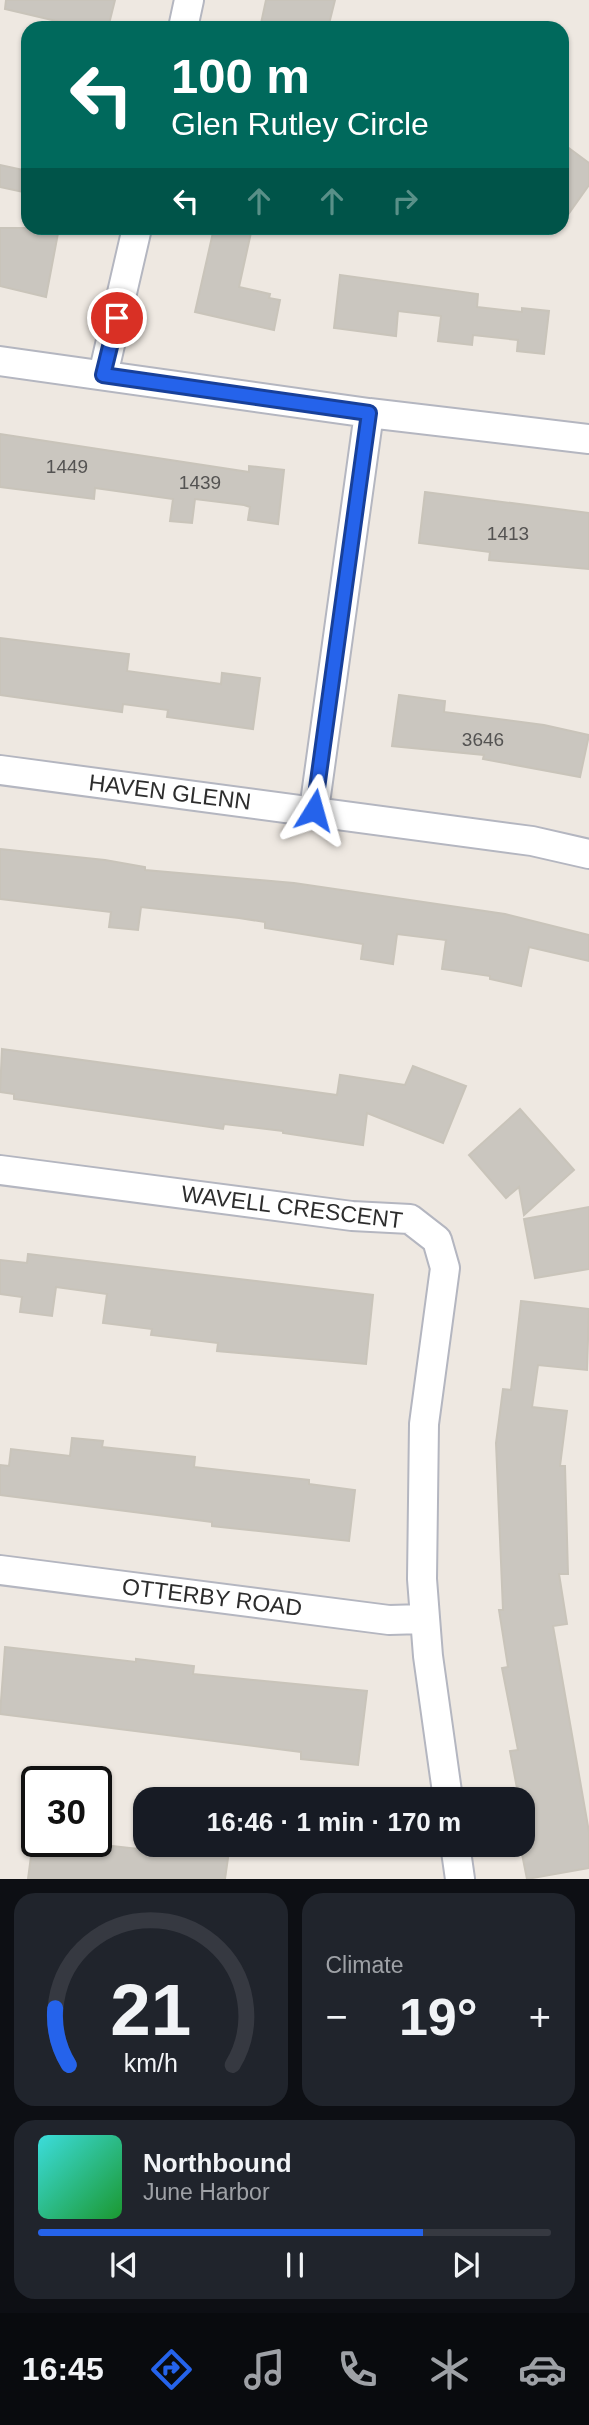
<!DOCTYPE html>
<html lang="en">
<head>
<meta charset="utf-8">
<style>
  body { margin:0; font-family:Helvetica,sans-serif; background:#20242c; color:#f1f3f6; height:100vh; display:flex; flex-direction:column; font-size:26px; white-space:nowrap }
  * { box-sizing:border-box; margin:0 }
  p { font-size:23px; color:#9ea1a6 }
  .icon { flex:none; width:38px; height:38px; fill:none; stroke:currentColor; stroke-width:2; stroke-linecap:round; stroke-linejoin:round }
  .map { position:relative; height:1879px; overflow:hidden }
  .details { display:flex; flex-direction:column; gap:14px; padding:14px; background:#0d0f14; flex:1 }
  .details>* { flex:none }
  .top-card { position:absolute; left:21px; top:21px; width:548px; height:214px; border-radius:21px; box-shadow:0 2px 5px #0004; background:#00695c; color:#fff; overflow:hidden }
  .speed { position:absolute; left:21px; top:1766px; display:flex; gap:14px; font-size:35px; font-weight:700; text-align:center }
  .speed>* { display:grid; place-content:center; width:91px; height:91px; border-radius:50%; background:#171b24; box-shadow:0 2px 5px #0004; line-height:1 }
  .speed .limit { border:4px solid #111; border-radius:10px; background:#fff; color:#111 }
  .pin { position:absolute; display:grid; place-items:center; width:60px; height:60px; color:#fff; margin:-30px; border:4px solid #fff; border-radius:50%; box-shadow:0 2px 7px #0007 }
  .me { position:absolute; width:77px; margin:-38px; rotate:8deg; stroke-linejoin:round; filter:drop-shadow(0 0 5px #0008) }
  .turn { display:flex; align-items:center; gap:24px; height:147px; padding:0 35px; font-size:32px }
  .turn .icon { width:91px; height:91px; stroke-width:2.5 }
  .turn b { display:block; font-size:49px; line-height:60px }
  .lanes { display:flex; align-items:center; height:66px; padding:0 35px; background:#0003; justify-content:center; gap:35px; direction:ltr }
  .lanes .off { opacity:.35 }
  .big { font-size:52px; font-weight:800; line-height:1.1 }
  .details .card { flex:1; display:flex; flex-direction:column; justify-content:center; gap:10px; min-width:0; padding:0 24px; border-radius:21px; background:#20242c }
  .details .dial { align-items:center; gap:0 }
  .dial svg { height:182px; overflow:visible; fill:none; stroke:#363941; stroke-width:7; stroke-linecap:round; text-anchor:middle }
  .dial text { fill:#f1f3f6; stroke:none }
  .song { display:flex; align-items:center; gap:21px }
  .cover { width:84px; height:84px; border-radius:10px; background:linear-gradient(135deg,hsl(180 70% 55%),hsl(130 70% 35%)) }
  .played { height:7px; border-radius:4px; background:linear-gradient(90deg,#2563eb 75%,#363941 75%) }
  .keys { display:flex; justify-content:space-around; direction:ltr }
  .heat { display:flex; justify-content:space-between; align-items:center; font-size:38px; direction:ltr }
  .details .tiles { flex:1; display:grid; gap:14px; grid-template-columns:1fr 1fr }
  .card:last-child { grid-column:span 2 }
  .trip { position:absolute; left:133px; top:1787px; width:402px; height:70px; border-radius:21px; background:#171b24; box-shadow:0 2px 5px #0004; font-weight:800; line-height:70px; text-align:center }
  .tabs { display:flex; height:112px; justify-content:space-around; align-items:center; background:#090b0e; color:#9ea1a6 }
  .tabs .icon { width:49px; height:49px }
  .tabs .selected { color:#2563eb }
  .tabs b { font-size:32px; color:#f1f3f6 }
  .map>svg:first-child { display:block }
  .building { fill:#cac6bf; stroke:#c9c4ba; stroke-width:2 }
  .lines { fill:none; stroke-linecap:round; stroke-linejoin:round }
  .minor-casing { stroke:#b4b6c0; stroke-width:32 }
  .minor { stroke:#fff; stroke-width:28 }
  .route-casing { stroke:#184099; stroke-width:18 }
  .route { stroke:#2563eb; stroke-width:12 }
  .labels { text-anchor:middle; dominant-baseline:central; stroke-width:7; stroke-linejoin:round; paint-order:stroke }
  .number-label { font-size:19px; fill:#545352 }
  .street-label { font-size:23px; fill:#2d2d2d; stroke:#fff }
</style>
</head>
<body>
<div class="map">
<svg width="589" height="1879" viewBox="0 0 589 1879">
  <rect width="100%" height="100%" fill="#eee8e1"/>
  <path class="building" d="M 6,0 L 115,0 L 108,28 L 86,28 L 5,9 Z
    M 266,0 L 335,0 L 328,28 L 260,28 Z
    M 562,143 L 589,163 L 589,185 L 562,223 Z
    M 0,165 L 28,171 L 28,193 L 0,187 Z
    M 0,228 L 59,228 L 46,297 L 0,286 Z
    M 214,228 L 252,228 L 239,287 L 270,294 L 269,298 L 280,300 L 274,330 L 195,312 Z
    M 340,275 L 478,294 L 477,307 L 522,312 L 522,308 L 549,311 L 544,354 L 517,351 L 518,340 L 473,335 L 472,345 L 438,341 L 441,316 L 398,311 L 396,336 L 334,328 Z
    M 0,434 L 249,472 L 249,466 L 284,470 L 278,524 L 248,520 L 250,507 L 244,505 L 195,499 L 192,523 L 170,521 L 173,499 L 95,488 L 94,499 L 0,487 Z
    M 425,492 L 589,513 L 589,569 L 489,560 L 490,552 L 419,543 Z
    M 0,638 L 129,654 L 127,671 L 221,684 L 222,673 L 260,678 L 253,729 L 167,717 L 168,710 L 123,704 L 122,712 L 0,695 Z
    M 399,695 L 445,701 L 444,712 L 544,725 L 589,735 L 580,777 L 483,759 L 484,755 L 392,746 Z
    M 0,849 L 105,860 L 145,867 L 145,870 L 294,883 L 505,914 L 589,935 L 589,961 L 529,947 L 521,986 L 490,979 L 490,976 L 442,969 L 446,940 L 397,934 L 393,964 L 361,959 L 363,944 L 265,928 L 265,922 L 239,918 L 141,907 L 138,930 L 109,927 L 111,912 L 0,899 Z
    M 2,1049 L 337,1095 L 340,1075 L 405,1085 L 413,1066 L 466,1086 L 443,1143 L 367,1113 L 363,1145 L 283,1133 L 283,1131 L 224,1124 L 223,1129 L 14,1099 L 14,1094 L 0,1092 Z
    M 520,1109 L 574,1170 L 524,1215 L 519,1187 L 506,1198 L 469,1155 Z
    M 589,1207 L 589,1269 L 535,1278 L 524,1219 Z
    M 28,1254 L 373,1295 L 366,1364 L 217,1351 L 218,1343 L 151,1335 L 152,1329 L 103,1323 L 107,1294 L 56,1287 L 52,1316 L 20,1312 L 22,1297 L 0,1294 L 0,1260 L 27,1263 Z
    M 521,1301 L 589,1309 L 587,1370 L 538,1365 L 532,1407 L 567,1411 L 560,1466 L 565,1466 L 568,1574 L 559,1574 L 567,1624 L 553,1626 L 589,1832 L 589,1868 L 527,1879 L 520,1844 L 523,1844 L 523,1799 L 519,1799 L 510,1751 L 518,1750 L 502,1668 L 508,1667 L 499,1610 L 503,1610 L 496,1443 L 503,1389 L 511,1390 Z
    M 72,1438 L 103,1441 L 102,1447 L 195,1457 L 194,1467 L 309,1480 L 309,1484 L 355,1490 L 349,1541 L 212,1526 L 212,1522 L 0,1495 L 0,1465 L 9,1466 L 11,1449 L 70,1456 Z
    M 5,1647 L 136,1662 L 136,1659 L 194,1666 L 193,1674 L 367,1691 L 358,1765 L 301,1759 L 301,1752 L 0,1714 Z
    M 33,1841 L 67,1841 L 175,1853 L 176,1844 L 230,1844 L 225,1879 L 28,1879 Z"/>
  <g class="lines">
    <g class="minor-casing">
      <path id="minor" d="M 183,28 L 189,0
        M 0,361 L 369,413 L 589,439
        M 103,375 L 137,228
        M 0,770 L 532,841 L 589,854
        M 314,810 L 369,413
        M 0,1170 L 352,1216 L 410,1219 L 437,1240 L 445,1268 L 424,1424 L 422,1579 L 428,1656 L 448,1799
        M 0,1570 L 389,1620 L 424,1619
        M 455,1844 L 460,1879"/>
    </g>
    <use href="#minor" class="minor"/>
  </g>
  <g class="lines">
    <g class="route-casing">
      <path id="route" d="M 117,318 L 103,375 L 369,413 L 314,810"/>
    </g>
    <use href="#route" class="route"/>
  </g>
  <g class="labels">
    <g class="number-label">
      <text x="67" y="466">1449</text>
      <text x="200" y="482">1439</text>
      <text x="508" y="533">1413</text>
      <text x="483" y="739">3646</text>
    </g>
    <g class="street-label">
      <text transform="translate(170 792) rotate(7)">HAVEN GLENN</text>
      <text transform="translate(292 1207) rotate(7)">WAVELL CRESCENT</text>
      <text transform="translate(212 1597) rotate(7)">OTTERBY ROAD</text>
    </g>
  </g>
</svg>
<div class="speed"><div class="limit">30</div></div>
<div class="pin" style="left:117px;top:318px;background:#d93025"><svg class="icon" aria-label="arrive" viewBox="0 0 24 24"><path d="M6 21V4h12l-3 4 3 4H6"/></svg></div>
<svg class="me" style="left:314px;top:810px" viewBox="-20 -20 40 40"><path d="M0-17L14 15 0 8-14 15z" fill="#2563eb" stroke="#fff" stroke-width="4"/></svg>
<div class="trip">16:46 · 1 min · 170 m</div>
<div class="top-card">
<div class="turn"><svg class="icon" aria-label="left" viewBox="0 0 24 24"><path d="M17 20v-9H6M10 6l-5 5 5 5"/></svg><div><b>100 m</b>Glen Rutley Circle</div></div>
<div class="lanes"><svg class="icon" aria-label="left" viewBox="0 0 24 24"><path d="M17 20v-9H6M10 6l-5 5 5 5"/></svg><svg class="icon off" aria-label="ahead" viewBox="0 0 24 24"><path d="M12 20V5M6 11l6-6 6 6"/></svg><svg class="icon off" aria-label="ahead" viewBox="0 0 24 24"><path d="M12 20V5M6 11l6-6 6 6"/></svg><svg class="icon off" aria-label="right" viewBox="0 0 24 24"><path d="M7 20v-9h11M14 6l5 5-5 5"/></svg></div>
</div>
</div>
<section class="details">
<div class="tiles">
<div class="card dial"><svg viewBox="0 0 100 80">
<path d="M14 69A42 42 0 1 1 86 69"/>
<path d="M14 69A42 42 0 0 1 8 44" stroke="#2563eb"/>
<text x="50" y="56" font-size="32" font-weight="700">21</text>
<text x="50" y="72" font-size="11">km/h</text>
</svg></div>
<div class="card"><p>Climate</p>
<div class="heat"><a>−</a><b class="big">19°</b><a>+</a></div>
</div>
<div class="card">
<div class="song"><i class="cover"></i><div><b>Northbound</b><p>June Harbor</p></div></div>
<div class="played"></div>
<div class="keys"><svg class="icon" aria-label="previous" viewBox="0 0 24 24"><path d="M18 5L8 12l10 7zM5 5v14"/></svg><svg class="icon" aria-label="pause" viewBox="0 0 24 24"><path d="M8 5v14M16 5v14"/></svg><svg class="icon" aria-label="next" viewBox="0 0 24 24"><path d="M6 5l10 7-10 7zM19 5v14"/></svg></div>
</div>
</div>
</section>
<nav class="tabs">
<b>16:45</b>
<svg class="icon selected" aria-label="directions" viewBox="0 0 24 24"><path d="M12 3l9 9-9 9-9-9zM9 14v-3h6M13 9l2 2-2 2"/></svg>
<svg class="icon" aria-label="music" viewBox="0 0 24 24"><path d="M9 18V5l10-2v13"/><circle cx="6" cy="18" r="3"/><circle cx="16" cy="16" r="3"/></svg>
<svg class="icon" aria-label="phone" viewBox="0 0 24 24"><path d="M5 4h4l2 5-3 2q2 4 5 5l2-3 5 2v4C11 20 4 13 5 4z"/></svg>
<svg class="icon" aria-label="climate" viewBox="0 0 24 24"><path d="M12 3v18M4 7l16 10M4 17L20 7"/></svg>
<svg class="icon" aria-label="car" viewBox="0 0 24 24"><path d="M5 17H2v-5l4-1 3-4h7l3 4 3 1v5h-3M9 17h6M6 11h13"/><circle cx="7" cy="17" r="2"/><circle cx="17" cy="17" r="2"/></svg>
</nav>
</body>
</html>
